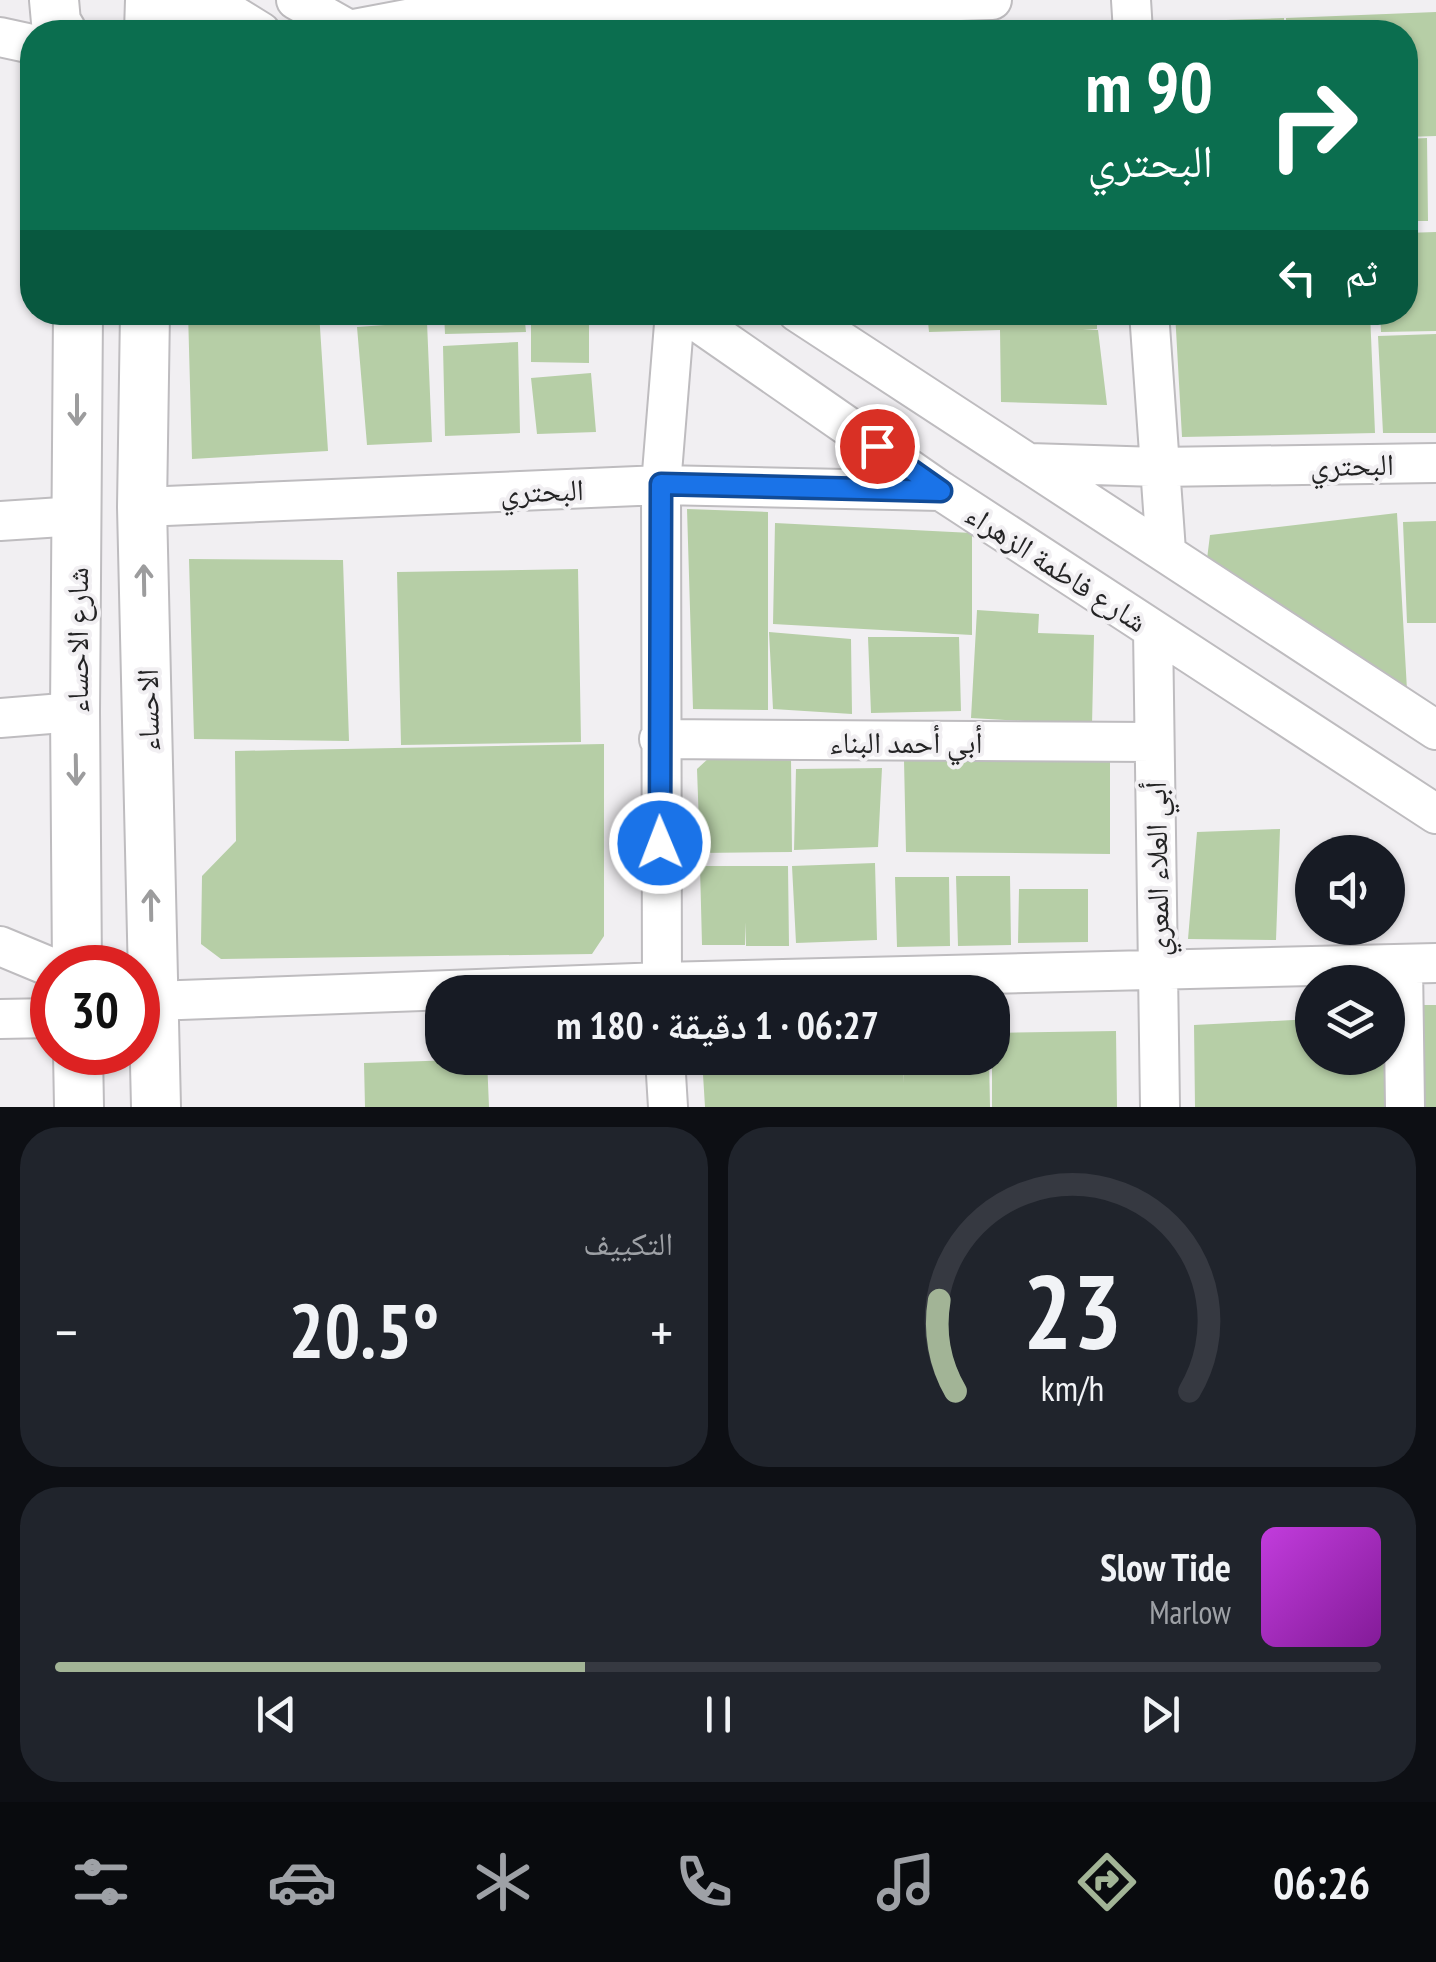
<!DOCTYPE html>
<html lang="ar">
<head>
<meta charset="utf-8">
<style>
  body { margin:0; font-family:"PT Sans Narrow","Noto Naskh Arabic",sans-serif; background:#20242c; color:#f1f3f6; direction:rtl; height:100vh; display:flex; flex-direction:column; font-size:38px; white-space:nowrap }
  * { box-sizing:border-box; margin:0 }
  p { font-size:32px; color:#9ea1a6 }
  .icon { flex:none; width:55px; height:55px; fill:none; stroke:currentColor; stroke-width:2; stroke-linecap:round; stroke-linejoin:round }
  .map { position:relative; height:1107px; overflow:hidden; direction:ltr }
  .sheet { display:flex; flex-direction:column; gap:20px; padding:20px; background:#0d0f14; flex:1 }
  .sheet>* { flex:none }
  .banner { position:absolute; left:20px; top:20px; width:1398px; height:305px; border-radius:40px; box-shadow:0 2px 8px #0004; direction:rtl; background:#0b6e4f; color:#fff; overflow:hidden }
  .controls { position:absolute; left:1295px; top:835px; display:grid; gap:20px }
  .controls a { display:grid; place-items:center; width:110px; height:110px; border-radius:50%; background:#171b24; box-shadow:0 2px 8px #0004; font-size:50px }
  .speed { position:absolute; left:30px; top:945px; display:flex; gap:20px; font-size:50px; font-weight:700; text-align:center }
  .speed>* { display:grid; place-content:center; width:130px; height:130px; border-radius:50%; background:#171b24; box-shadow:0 2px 8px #0004; line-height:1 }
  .speed .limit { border:15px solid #d22; background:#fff; color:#111 }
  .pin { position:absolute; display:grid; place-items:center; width:85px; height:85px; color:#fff; margin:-42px; border:5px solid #fff; border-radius:50%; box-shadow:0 2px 10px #0007 }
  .me { position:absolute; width:110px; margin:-55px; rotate:359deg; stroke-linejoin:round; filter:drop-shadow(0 0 8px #0008) }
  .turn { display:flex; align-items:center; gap:35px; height:210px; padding:0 40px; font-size:45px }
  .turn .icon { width:130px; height:130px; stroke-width:2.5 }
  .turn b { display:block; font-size:70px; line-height:85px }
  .then { display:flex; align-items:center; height:95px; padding:0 40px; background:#0003; gap:20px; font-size:38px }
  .big { font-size:75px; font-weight:700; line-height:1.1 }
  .sheet .widget { flex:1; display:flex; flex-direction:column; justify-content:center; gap:15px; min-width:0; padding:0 35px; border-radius:40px; background:#20242c }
  .sheet .dial { align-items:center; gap:0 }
  .dial svg { height:260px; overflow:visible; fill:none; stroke:#363941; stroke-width:7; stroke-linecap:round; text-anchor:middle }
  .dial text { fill:#f1f3f6; stroke:none }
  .song { display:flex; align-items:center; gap:30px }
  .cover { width:120px; height:120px; border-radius:15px; background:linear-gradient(135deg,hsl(290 70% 55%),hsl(290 70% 35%)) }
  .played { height:10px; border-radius:5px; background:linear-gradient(90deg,#a2b496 40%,#363941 40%) }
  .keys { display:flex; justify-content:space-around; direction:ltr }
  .heat { display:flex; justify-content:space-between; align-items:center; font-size:55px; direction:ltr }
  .sheet .tiles { flex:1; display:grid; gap:20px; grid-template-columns:1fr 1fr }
  .widget:last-child { grid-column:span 2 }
  .trip { position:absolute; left:425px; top:975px; width:585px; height:100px; border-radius:40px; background:#171b24; box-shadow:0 2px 8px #0004; font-weight:700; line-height:100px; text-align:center; direction:rtl }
  .tabs { display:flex; height:160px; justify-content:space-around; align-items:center; background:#090b0e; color:#9ea1a6 }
  .tabs .icon { width:70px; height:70px }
  .tabs .current { color:#a2b496 }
  .tabs b { font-size:45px; color:#f1f3f6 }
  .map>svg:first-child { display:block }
  .building { fill:#b6cea6 }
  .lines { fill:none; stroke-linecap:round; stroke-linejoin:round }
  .minor-casing { stroke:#bebcbf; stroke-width:42 }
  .major-casing { stroke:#bebcbf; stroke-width:52 }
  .minor { stroke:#fff; stroke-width:38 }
  .major { stroke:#fff; stroke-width:48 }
  .oneway { stroke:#9c9c9d }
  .route-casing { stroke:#114b97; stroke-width:25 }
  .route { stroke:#1a73e8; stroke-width:18 }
  .labels { text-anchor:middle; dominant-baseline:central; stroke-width:8; stroke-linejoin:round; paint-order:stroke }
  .street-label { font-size:30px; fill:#242425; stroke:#f1eff2 }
</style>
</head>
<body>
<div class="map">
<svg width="1436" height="1107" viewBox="0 0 1436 1107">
  <rect width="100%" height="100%" fill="#f1eff2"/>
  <path class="building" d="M 1436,12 L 1436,136 L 1405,137 L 1405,32 L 1286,32 L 1286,18 Z
    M 1284,18 L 1284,32 L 1165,32 L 1165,22 Z
    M 1427,138 L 1428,221 L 1405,221 L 1405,139 Z
    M 1436,232 L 1436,331 L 1381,332 L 1380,312 L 1405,312 L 1405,233 Z
    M 188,312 L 319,312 L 328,451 L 192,459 Z
    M 444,312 L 524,312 L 526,332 L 445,334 Z
    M 531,312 L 589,312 L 589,363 L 531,362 Z
    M 853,312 L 925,312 L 926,316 L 853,316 Z
    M 927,312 L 1097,312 L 1097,329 L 1083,330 L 1098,330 L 1107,405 L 1001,402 L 1000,330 L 929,332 Z
    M 1175,312 L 1370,312 L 1375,433 L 1182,437 Z
    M 427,322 L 432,442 L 367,445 L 357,327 Z
    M 1436,334 L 1436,433 L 1383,433 L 1378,336 Z
    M 518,342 L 520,433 L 445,436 L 443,346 Z
    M 591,373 L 596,432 L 537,434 L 531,378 Z
    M 687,509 L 768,512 L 768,710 L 693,709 Z
    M 1397,513 L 1407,690 L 1207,559 L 1210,535 Z
    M 1436,521 L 1436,623 L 1407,623 L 1403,522 Z
    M 775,523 L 972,533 L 972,635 L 773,624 Z
    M 189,559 L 343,560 L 349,741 L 194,739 Z
    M 578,569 L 581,742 L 401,745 L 397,572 Z
    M 977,610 L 1039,614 L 1038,633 L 1094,635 L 1092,725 L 971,718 Z
    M 769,632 L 851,639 L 852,714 L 773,709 Z
    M 868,637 L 959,637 L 961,711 L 871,713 Z
    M 604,744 L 604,936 L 592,954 L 221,959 L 201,944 L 202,876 L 236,841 L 235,751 Z
    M 710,757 L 791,758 L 792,852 L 700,853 L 697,769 Z
    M 904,760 L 1110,762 L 1110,854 L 906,852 Z
    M 882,768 L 878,847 L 794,850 L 796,769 Z
    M 1280,829 L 1276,940 L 1188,939 L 1197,832 Z
    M 875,863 L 877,940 L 796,943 L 792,866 Z
    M 700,866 L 788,866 L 789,946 L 746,946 L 746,922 L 745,945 L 702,945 Z
    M 956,876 L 1010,876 L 1011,945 L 958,946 Z
    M 895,877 L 949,877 L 950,946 L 897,947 Z
    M 1019,889 L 1088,889 L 1088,942 L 1018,943 Z
    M 1420,1005 L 1436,1005 L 1436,1107 L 1423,1107 Z
    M 1312,1019 L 1312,1058 L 1386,1058 L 1387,1107 L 1195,1107 L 1194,1025 Z
    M 1116,1031 L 1117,1107 L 992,1107 L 992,1033 Z
    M 702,1058 L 903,1058 L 903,1083 L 904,1058 L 989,1058 L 990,1107 L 705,1107 Z
    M 487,1059 L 489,1107 L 365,1107 L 364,1063 Z"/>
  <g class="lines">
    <g class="minor-casing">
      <path id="minor" d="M 296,0 L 353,32
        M 1131,0 L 1133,32
        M 149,24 L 188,13 L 227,11 L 261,32
        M 349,30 L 412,18 L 992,0
        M 0,37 L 32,44
        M 683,312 L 941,491 L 1436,814
        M 797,312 L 1436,730
        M 1149,312 L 1166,551
        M 1029,463 L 1158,467 L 1436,463
        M 142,507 L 661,485 L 941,491
        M 0,521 L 77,516
        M 1153,630 L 1160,1107
        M 0,718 L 75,712
        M 659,739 L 1153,742
        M 0,946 L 53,968
        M 1403,964 L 1405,1107
        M 662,992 L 661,485 L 675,312
        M 153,1001 L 662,982 L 1436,963
        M 0,1019 L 52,1018
        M 665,1058 L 668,1107"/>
    </g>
    <g class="major-casing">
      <path id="major" d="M 54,0 L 56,22 L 62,32
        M 149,32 L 150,0
        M 145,312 L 142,507 L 156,1107
        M 77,968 L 75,712 L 78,312
        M 78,1052 L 79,1107"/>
    </g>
    <use href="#minor" class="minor"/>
    <use href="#major" class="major"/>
  </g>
  <defs><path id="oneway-shaft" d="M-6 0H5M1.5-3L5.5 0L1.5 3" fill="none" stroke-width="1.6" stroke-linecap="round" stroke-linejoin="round" transform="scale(2.5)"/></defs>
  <g class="oneway">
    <use href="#oneway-shaft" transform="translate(77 410) rotate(90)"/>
    <use href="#oneway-shaft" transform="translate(144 580) rotate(-91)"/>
    <use href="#oneway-shaft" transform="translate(76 770) rotate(89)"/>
    <use href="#oneway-shaft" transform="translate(151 905) rotate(-91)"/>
  </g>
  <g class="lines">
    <g class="route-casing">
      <path id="route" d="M 660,843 L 661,484 L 941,491 L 877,446"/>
    </g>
    <use href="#route" class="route"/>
  </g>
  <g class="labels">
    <g class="street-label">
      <text transform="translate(1352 464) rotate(-1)">البحتري</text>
      <text transform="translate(542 490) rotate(-2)">البحتري</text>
      <text transform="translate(1057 567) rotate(33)">شارع فاطمة الزهراء</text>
      <text transform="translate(76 640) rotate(-90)">شارع الاحساء</text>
      <text transform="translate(147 710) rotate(-91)">الاحساء</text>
      <text x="906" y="741">أبي أحمد البناء</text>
      <text transform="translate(1156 869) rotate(-91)">أبي العلاء المعري</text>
    </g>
  </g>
</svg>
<div class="controls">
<a><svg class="icon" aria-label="sound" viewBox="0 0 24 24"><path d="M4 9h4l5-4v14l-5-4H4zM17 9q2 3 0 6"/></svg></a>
<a><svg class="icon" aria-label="layers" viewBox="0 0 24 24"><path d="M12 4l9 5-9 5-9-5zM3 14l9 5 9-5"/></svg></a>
</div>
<div class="speed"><div class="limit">30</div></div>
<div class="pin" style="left:877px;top:446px;background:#d93025"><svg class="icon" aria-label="arrive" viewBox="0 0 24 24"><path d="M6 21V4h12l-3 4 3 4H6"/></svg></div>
<svg class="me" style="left:660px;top:843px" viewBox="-20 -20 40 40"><circle r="17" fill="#1a73e8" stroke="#fff" stroke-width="3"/><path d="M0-11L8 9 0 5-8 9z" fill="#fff"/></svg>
<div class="trip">06:27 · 1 دقيقة · 180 m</div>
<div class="banner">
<div class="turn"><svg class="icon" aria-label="right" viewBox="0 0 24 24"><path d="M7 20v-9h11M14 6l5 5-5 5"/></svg><div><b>90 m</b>البحتري</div></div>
<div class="then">ثم<svg class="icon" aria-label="left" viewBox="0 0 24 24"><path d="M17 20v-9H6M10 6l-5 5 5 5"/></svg></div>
</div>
</div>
<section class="sheet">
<div class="tiles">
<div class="widget dial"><svg viewBox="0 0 100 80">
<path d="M14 69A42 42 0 1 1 86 69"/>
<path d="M14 69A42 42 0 0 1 9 41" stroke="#a2b496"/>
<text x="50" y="56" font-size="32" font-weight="700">23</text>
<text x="50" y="72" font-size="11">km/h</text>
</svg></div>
<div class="widget"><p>التكييف</p>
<div class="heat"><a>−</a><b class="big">20.5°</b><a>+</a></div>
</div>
<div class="widget">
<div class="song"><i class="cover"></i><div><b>Slow Tide</b><p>Marlow</p></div></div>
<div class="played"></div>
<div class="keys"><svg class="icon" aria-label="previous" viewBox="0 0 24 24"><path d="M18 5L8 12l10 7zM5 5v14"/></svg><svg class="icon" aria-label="pause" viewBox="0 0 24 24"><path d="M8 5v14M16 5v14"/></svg><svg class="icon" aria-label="next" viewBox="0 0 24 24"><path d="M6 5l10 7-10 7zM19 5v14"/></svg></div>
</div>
</div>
</section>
<nav class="tabs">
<b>06:26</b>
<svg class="icon current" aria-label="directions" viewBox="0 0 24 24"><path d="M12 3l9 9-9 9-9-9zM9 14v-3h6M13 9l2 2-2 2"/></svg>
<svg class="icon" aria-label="music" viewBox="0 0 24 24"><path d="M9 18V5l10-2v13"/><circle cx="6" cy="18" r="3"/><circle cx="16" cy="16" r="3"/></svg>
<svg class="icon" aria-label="phone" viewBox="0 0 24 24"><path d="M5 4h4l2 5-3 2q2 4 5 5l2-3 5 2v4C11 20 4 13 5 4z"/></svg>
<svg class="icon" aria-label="climate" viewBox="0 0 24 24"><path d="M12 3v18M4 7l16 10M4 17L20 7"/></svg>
<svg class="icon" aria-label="car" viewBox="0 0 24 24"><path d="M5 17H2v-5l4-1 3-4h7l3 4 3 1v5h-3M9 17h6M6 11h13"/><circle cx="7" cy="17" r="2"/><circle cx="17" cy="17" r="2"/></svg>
<svg class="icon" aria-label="filters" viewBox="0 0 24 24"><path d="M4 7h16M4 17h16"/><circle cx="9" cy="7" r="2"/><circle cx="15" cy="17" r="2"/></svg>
</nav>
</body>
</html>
